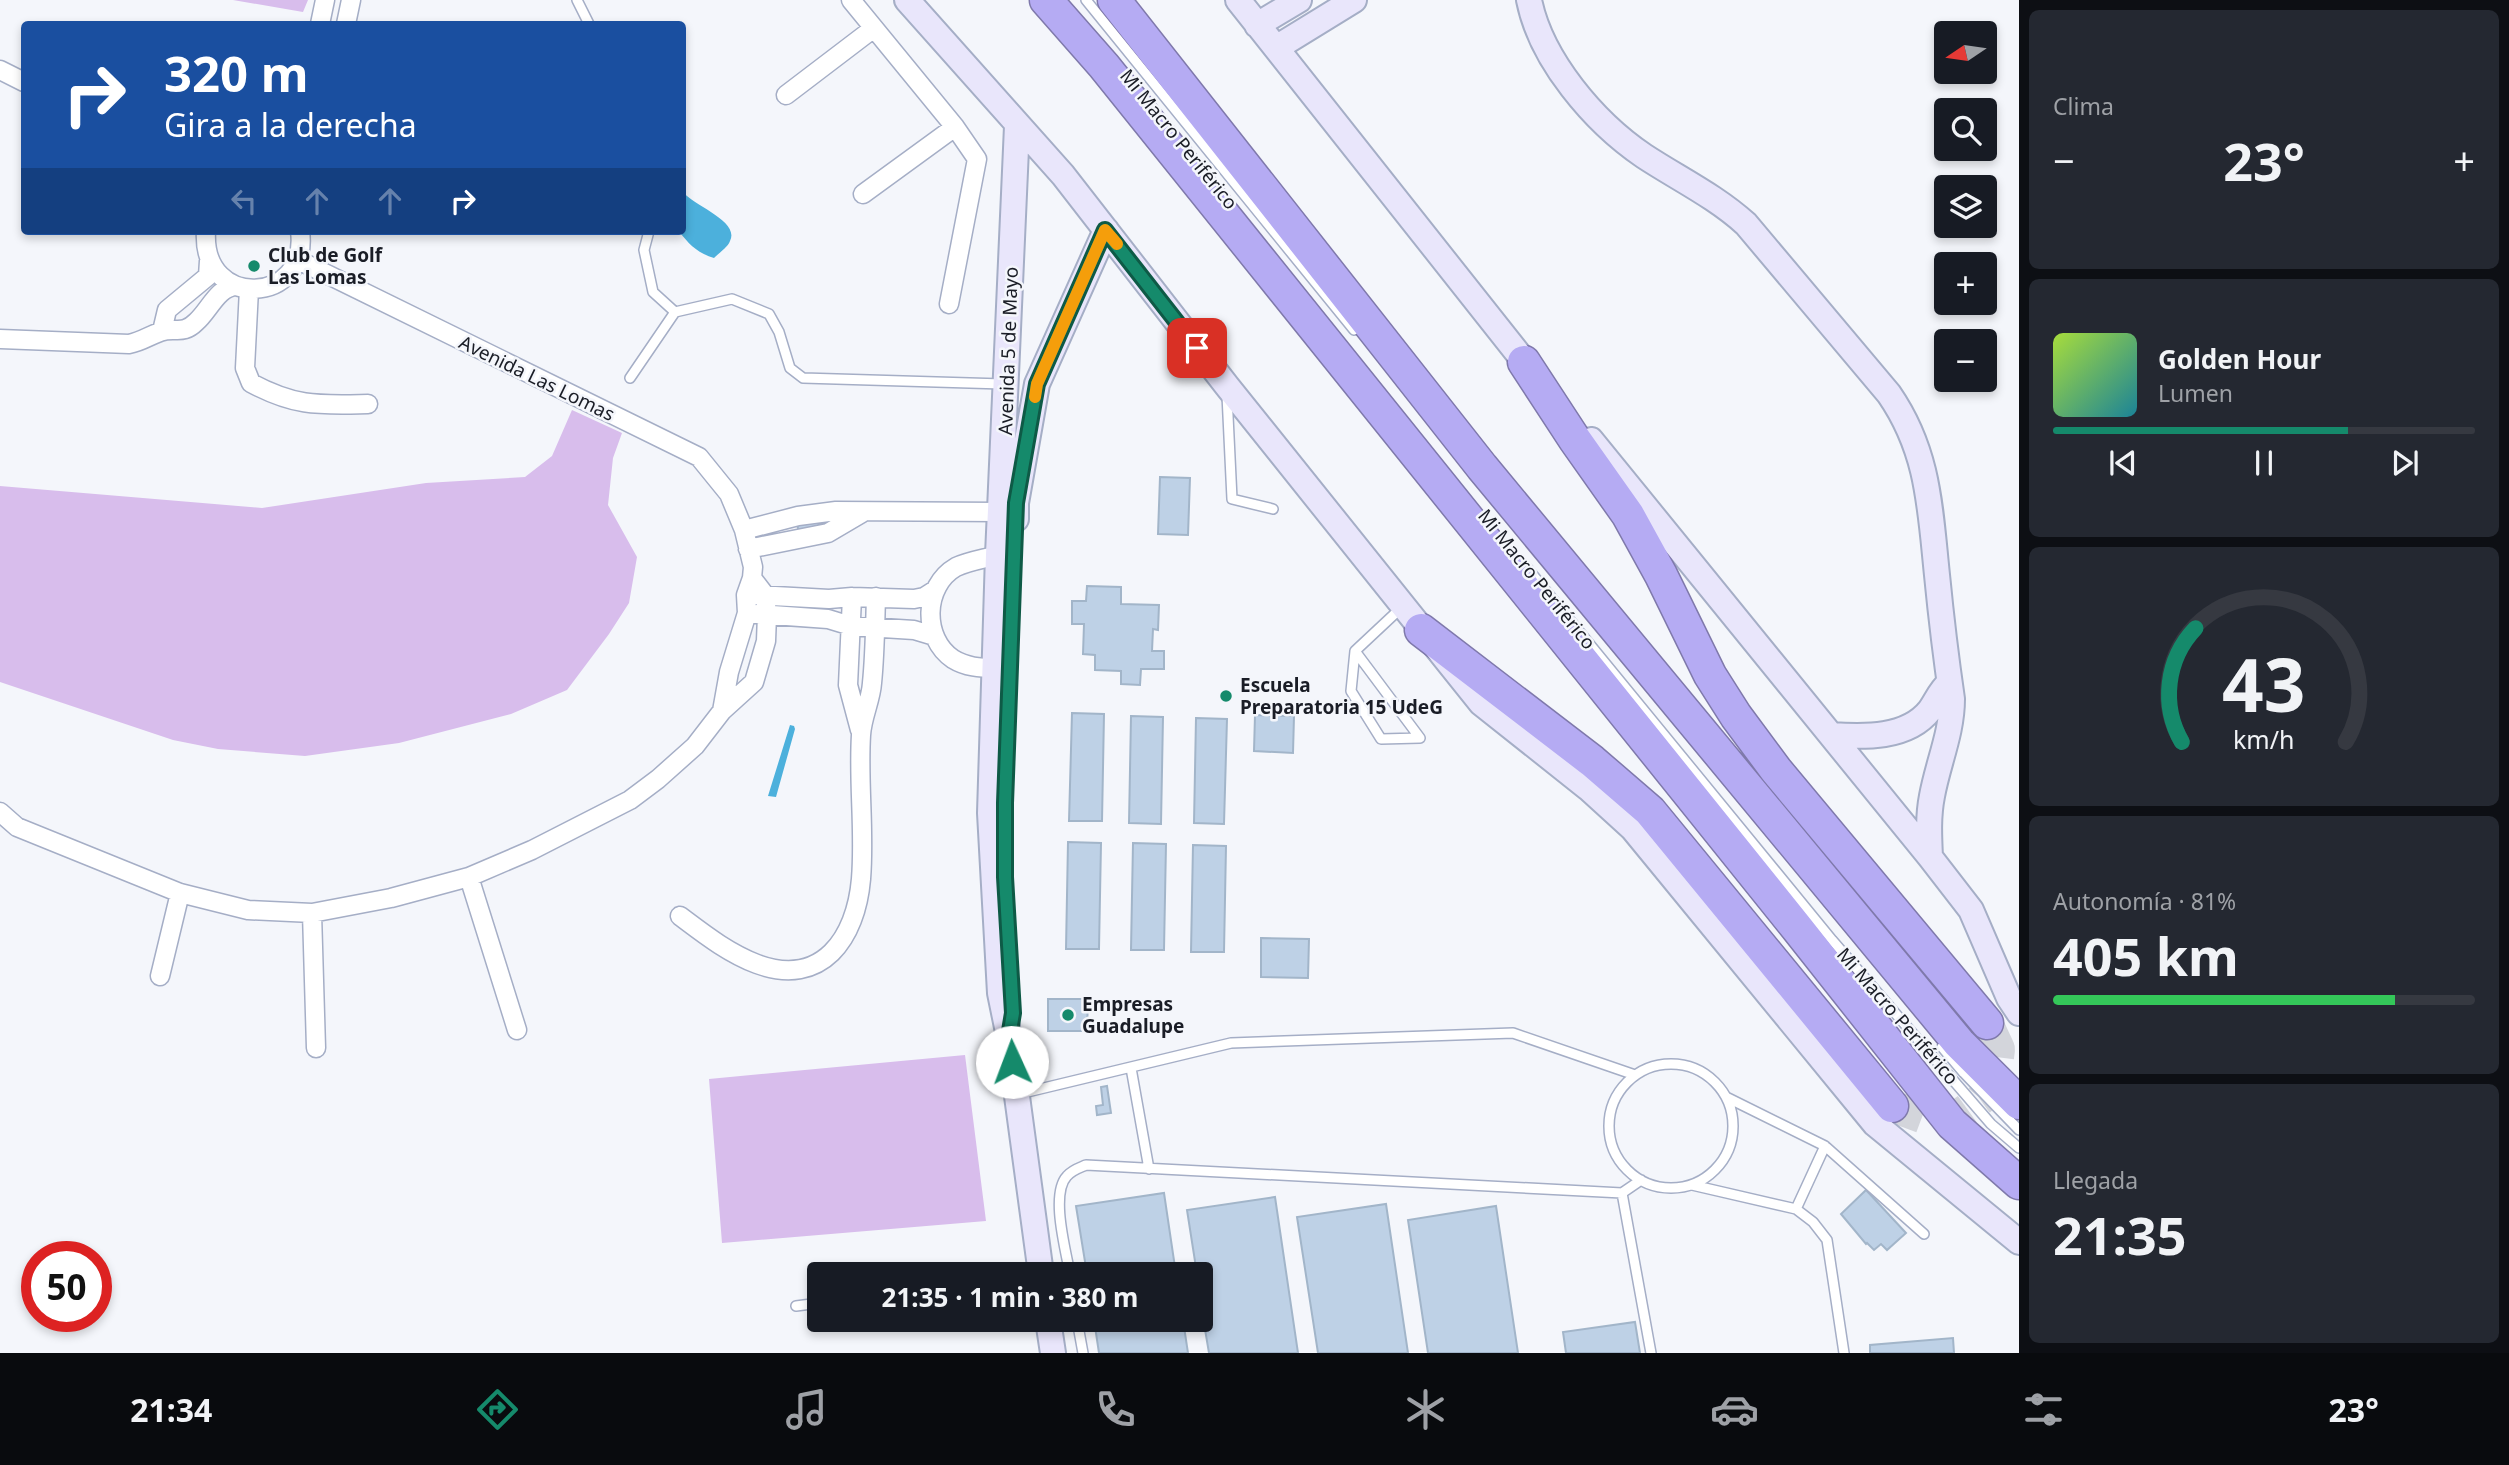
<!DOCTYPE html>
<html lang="es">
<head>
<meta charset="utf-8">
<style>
  body { margin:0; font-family:"Noto Sans",sans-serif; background:#242831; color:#f1f3f6; height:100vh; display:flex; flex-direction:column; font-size:26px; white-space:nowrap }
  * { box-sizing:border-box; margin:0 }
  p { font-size:23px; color:#9ea1a6 }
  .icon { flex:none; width:38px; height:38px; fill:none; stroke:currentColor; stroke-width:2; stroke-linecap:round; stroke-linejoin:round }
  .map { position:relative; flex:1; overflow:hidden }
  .sheet { display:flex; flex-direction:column; gap:10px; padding:10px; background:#0d0f14; width:490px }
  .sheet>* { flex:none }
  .guide { position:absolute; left:21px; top:21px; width:665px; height:214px; border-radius:7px; box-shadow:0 4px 10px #0003; background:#1a4fa0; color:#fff; overflow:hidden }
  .needle { width:46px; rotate:257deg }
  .fabs { position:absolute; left:1934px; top:21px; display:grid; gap:14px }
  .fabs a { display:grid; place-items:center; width:63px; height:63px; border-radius:7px; background:#171b24; box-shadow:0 4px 10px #0003; font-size:35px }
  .speed { position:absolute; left:21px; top:1241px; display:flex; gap:14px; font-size:35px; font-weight:700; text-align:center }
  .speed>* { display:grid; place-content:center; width:91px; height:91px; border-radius:50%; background:#171b24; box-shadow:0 4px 10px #0003; line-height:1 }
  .speed .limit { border:10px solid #d22; background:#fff; color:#111 }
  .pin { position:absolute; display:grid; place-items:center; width:60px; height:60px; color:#fff; margin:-30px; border-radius:14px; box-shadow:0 4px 10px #0006 }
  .me { position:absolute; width:77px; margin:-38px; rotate:358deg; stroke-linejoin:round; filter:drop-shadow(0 0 5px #0008) }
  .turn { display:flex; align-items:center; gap:24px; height:147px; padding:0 28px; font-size:32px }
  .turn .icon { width:91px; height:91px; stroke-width:2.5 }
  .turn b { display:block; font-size:49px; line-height:60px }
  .lanes { display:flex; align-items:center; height:66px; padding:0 28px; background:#0003; justify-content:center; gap:35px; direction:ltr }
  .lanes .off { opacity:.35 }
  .big { font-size:52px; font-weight:700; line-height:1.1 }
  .sheet .tile { flex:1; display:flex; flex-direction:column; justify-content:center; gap:10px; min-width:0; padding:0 24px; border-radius:10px; background:#242831 }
  .sheet .dial { align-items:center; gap:0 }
  .dial svg { height:182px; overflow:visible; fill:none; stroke:#363941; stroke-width:7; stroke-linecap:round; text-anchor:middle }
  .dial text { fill:#f1f3f6; stroke:none }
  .song { display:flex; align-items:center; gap:21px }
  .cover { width:84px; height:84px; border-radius:10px; background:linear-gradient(135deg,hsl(80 70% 55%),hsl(190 70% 35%)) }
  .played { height:7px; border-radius:4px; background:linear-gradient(90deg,#158a6b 70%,#363941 70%) }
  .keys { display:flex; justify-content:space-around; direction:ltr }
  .heat { display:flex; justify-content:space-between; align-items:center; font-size:38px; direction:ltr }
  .charge { height:10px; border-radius:5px; background:linear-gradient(90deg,#34c759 81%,#363941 0) }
  .trip { position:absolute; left:807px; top:1262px; width:406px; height:70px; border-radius:7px; background:#171b24; box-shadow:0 4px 10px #0003; font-weight:700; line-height:70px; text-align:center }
  .menu { display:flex; height:112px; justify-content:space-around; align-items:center; background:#090b0e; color:#9ea1a6 }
  .menu .icon { width:49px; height:49px }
  .menu .selected { color:#158a6b }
  .menu b { font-size:32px; color:#f1f3f6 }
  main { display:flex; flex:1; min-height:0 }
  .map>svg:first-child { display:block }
  .green { fill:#d8bdec }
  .water { fill:#4cb0dc }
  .building { fill:#bed1e6; stroke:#a2b5c9; stroke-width:2 }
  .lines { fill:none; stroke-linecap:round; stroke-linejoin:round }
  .highway-tunnel { stroke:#d3d5db; stroke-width:32; stroke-dasharray:32 16; stroke-linecap:butt }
  .lane-casing { stroke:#a5aec6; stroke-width:12 }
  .street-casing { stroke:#a5aec6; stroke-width:21 }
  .secondary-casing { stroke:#a5aec6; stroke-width:28 }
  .highway-casing { stroke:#7f79ab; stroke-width:35 }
  .lane { stroke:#fff; stroke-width:9 }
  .street { stroke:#fff; stroke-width:18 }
  .secondary { stroke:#e9e6fb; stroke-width:24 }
  .highway { stroke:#b5abf3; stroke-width:32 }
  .route-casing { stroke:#0e5a46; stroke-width:18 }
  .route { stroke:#158a6b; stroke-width:12 }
  .slow { stroke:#f59e0b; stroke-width:12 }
  .poi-dot { fill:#158a6b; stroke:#f4f6fb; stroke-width:2.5 }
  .labels { text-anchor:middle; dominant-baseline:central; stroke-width:5; stroke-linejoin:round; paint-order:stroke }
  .street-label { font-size:19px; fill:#1a1d26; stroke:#f4f6fb }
  .poi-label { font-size:19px; font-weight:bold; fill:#1a1d26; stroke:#f4f6fb; text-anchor:start }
</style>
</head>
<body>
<main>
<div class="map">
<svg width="2019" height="1353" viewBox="0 0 2019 1353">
  <rect width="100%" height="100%" fill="#f4f6fb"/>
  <path class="green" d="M 233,0 L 308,0 L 303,12 Z
    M 572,410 L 622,433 L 613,458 L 608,505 L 637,557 L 629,603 L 609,634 L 567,690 L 511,714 L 399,743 L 305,756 L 218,749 L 173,740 L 0,682 L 0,486 L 262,508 L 426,483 L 525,477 L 552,456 Z
    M 965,1055 L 986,1221 L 722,1243 L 709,1079 Z"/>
  <path class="water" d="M 683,192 C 694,206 740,221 730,241 C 728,247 719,253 714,258 C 698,253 689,245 679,231 L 682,231 Z
    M 790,725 L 794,726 L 795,729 L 776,797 L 768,796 Z"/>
  <path class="building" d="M 1160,477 L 1190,478 L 1188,535 L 1158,534 Z
    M 818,519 L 819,529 L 799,533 L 797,524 Z
    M 1087,586 L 1121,587 L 1121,604 L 1159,605 L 1158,630 L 1153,629 L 1152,651 L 1164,651 L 1164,669 L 1141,669 L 1140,685 L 1121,684 L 1121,671 L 1095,670 L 1095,655 L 1083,654 L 1084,624 L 1072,624 L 1072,601 L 1086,601 Z
    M 1072,713 L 1104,714 L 1102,821 L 1069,821 Z
    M 1255,715 L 1294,716 L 1293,753 L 1254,751 Z
    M 1131,716 L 1163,717 L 1161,824 L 1129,823 Z
    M 1196,718 L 1227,719 L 1224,824 L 1194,823 Z
    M 1068,842 L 1101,843 L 1099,949 L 1066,949 Z
    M 1133,843 L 1166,844 L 1164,950 L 1131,950 Z
    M 1193,845 L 1226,846 L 1224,952 L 1191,952 Z
    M 1261,938 L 1309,939 L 1308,978 L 1261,977 Z
    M 1048,999 L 1088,999 L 1087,1031 L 1048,1031 Z
    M 1107,1086 L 1111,1113 L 1097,1115 L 1096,1106 L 1103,1105 L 1101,1087 Z
    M 1866,1190 L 1906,1233 L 1887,1250 L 1881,1244 L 1874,1250 L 1867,1243 L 1866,1244 L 1841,1214 Z
    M 1164,1193 L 1176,1274 L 1087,1274 L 1076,1206 Z
    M 1275,1197 L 1298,1353 L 1209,1353 L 1200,1300 L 1200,1274 L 1197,1274 L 1187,1210 Z
    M 1386,1204 L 1408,1353 L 1318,1353 L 1297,1217 Z
    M 1496,1206 L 1518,1353 L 1428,1353 L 1408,1220 Z
    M 1094,1320 L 1183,1320 L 1188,1353 L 1099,1353 Z
    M 1635,1322 L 1640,1353 L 1566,1353 L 1563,1332 Z
    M 1953,1338 L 1954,1353 L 1870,1353 L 1870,1345 Z"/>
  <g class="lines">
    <path class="highway-tunnel" d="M 1892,1106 L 1924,1118 L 1956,1117 L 1981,1099 L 1995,1082 L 1999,1049 L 1987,1023"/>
    <g class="lane-casing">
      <path id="lane" d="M 577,0 L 589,24
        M 1086,0 L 1354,330
        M 649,231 L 644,250 L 653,292 L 675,312
        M 630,378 L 675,312 L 732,299 L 769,314 L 779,332 L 790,368 L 803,378 L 1003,384
        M 1227,395 L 1232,499 L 1273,509
        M 1524,564 L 1832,940 L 1991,1124 L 2019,1148
        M 1402,607 L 1355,651 L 1351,691 L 1381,739 L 1420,738
        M 1355,651 L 1420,738
        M 1942,1047 L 1964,1073 L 2019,1130
        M1609 1126a62 62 0 1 1 124 0a62 62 0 1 1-124 0Z
        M 1131,1068 L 1149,1169
        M 1019,1094 L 1231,1043 L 1513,1033 L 1635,1075
        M 1726,1097 L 1825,1146 L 1924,1234
        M 1692,1185 L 1796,1209 L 1813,1222 L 1827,1240 L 1844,1353
        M 1622,1193 L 1651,1353
        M 1796,1209 L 1825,1146
        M 1070,1274 C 1066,1251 1050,1194 1067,1176 C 1072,1170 1079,1168 1086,1165 L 1622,1193 L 1641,1180
        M 796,1306 L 819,1303
        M 1077,1320 L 1083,1353"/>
    </g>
    <g class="street-casing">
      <path id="street" d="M 851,0 L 955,127 L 977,159 L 949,304
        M 320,24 L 325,0
        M 346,24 L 351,0
        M 0,70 L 24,82
        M 786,95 L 874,28
        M 863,194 L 955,127
        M 206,231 C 201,311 310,305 300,231
        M 298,260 L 699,457 L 729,494 L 744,530 L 753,567 L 752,578 L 746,595 L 747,613 L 729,672 L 722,711
        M 249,289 L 245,368 L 251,383 C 296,407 318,405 368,404
        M 162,331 L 167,310 L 208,276 L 209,261
        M 0,339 L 129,344 C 143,341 148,336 160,332 C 175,326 182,336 196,322 C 209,311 218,286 237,286
        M 744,530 L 798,516 L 836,511 L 1000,512
        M 748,549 L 828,533 L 862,513
        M 755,595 L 829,599 L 852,597 L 914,599 L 924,597 L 935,590
        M 852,597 L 848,685 L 860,730
        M 757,614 L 828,619 L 851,626 L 914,630 L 934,636
        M 995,668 C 980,668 966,667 953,659 C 922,638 923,586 956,567 C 969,561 984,559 998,555
        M 0,812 L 17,827 L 180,893 L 248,910 L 312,913 L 391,898 L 469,877 L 532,850 L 630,800 L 658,779 L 695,746 L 722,711 L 754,682 L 766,641 L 767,615 L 765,595 L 752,578
        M 469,877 L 517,1030
        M 312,913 L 316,1048
        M 680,916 C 704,934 728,953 757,964 C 822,988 856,938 861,879 C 865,831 858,783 861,735 C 862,717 871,700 872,683 C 875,654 875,626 876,597
        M 160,976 L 180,893"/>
    </g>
    <g class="secondary-casing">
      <path id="secondary" d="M 907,0 L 1063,175 L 1227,386 L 1481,703 L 1588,788 L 1633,829 L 1875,1124 L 2019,1242
        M 1238,0 L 1535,375
        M 1529,0 C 1541,60 1594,122 1644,156 C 1679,179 1715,196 1746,224 L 1889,394 C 1929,452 1930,508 1937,575 C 1941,616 1946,658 1952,699 C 1952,733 1938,763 1932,796 C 1928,816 1929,836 1930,857
        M 1257,25 L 1299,0
        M 1276,48 L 1354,0
        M 1017,126 L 998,555 L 990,813 L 1000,993 L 1009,1037 L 1041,1274
        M 1591,440 L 1930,857 L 1971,910 L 2009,998 L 2019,1013
        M 1016,519 L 1016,503 L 1037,384 L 1106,230
        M 1831,735 C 1864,737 1907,739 1930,710 C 1937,700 1940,691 1949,683
        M 1048,1320 L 1053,1353"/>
    </g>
    <g class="highway-casing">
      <path id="highway" d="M 1046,0 L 1104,66 L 1797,928 L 1952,1124 L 2019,1183
        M 1114,0 L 1482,467 L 1959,1043 L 2019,1103
        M 1524,362 L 1575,440 L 1628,515 L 1661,575 L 1710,675 L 1736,716 L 1776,770 L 1987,1023
        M 1421,630 L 1592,761 L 1650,811 L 1892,1106"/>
    </g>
    <use href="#lane" class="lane"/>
    <use href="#street" class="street"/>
    <use href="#secondary" class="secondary"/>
    <use href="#highway" class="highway"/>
  </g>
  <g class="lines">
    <g class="route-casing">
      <path id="route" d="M 1012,1062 L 1009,1037 L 1013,1013 L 1005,877 L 1005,803 L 1016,503 L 1037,384 L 1105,230 L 1197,348"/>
    </g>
    <use href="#route" class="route"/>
    <path class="slow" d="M 1035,397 L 1037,384 L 1105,230 L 1117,244"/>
  </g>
  <g class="poi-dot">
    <circle cx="254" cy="266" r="7"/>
    <circle cx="1226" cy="696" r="7"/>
    <circle cx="1068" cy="1015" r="7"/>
  </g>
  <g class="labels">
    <g class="street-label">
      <text transform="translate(1179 139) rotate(51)">Mi Macro Periférico</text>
      <text transform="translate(1008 351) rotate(-88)">Avenida 5 de Mayo</text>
      <text transform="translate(537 378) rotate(26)">Avenida Las Lomas</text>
      <text transform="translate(1537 579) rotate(51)">Mi Macro Periférico</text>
      <text transform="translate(1898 1016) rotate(49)">Mi Macro Periférico</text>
    </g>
    <g class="poi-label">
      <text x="268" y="255">Club de Golf<tspan x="268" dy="22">Las Lomas</tspan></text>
      <text x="1240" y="685">Escuela<tspan x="1240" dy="22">Preparatoria 15 UdeG</tspan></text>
      <text x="1082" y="1004">Empresas<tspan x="1082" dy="22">Guadalupe</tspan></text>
    </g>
  </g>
</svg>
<div class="fabs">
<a><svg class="needle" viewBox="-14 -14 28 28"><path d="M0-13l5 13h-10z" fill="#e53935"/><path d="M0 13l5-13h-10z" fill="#9ea1a6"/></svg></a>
<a><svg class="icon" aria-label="search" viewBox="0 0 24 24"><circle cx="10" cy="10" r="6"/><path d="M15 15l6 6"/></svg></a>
<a><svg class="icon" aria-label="layers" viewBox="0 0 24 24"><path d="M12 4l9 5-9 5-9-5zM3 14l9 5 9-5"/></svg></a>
<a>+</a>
<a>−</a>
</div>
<div class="speed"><div class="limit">50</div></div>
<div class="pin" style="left:1197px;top:348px;background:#d93025"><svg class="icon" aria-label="arrive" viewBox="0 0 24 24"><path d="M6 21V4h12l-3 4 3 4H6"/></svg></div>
<svg class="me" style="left:1012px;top:1062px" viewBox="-20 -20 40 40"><circle r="19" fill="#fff"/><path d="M0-13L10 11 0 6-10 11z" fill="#158a6b"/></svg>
<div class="trip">21:35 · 1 min · 380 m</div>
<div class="guide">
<div class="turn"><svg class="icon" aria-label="right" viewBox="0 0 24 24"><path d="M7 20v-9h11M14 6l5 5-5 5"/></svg><div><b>320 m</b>Gira a la derecha</div></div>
<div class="lanes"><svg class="icon off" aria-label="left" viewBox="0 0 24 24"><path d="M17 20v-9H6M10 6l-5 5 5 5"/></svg><svg class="icon off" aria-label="ahead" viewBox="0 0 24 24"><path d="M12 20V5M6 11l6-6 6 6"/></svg><svg class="icon off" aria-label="ahead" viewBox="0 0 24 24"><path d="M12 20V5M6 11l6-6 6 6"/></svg><svg class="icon" aria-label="right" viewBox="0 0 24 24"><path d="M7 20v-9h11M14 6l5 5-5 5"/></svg></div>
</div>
</div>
<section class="sheet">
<div class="tile"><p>Clima</p>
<div class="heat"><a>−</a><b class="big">23°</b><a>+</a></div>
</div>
<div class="tile">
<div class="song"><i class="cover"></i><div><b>Golden Hour</b><p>Lumen</p></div></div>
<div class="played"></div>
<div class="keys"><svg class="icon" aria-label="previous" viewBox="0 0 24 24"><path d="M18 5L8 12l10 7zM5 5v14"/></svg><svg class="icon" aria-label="pause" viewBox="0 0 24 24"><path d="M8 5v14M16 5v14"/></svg><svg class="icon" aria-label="next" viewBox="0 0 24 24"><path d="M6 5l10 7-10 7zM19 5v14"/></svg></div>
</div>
<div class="tile dial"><svg viewBox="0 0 100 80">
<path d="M14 69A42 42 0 1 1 86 69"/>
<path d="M14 69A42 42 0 0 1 20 19" stroke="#158a6b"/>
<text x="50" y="56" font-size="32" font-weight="700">43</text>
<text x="50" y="72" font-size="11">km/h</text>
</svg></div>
<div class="tile"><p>Autonomía · 81%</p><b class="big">405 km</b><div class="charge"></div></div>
<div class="tile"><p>Llegada</p><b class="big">21:35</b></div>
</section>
</main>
<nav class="menu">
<b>21:34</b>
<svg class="icon selected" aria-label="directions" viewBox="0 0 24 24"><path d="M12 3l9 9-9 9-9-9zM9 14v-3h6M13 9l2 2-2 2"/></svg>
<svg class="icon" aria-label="music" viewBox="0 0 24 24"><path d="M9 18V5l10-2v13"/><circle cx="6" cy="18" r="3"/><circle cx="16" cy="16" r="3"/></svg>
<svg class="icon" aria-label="phone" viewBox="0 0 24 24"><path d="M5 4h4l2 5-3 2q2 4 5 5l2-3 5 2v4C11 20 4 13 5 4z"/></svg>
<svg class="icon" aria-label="climate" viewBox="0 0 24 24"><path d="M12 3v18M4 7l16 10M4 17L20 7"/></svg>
<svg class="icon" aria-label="car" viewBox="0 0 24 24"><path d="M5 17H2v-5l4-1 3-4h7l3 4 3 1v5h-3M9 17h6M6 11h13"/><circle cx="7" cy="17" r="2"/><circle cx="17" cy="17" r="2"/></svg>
<svg class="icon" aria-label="filters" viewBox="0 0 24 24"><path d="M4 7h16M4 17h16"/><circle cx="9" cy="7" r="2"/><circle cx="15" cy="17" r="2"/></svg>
<b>23°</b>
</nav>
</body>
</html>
